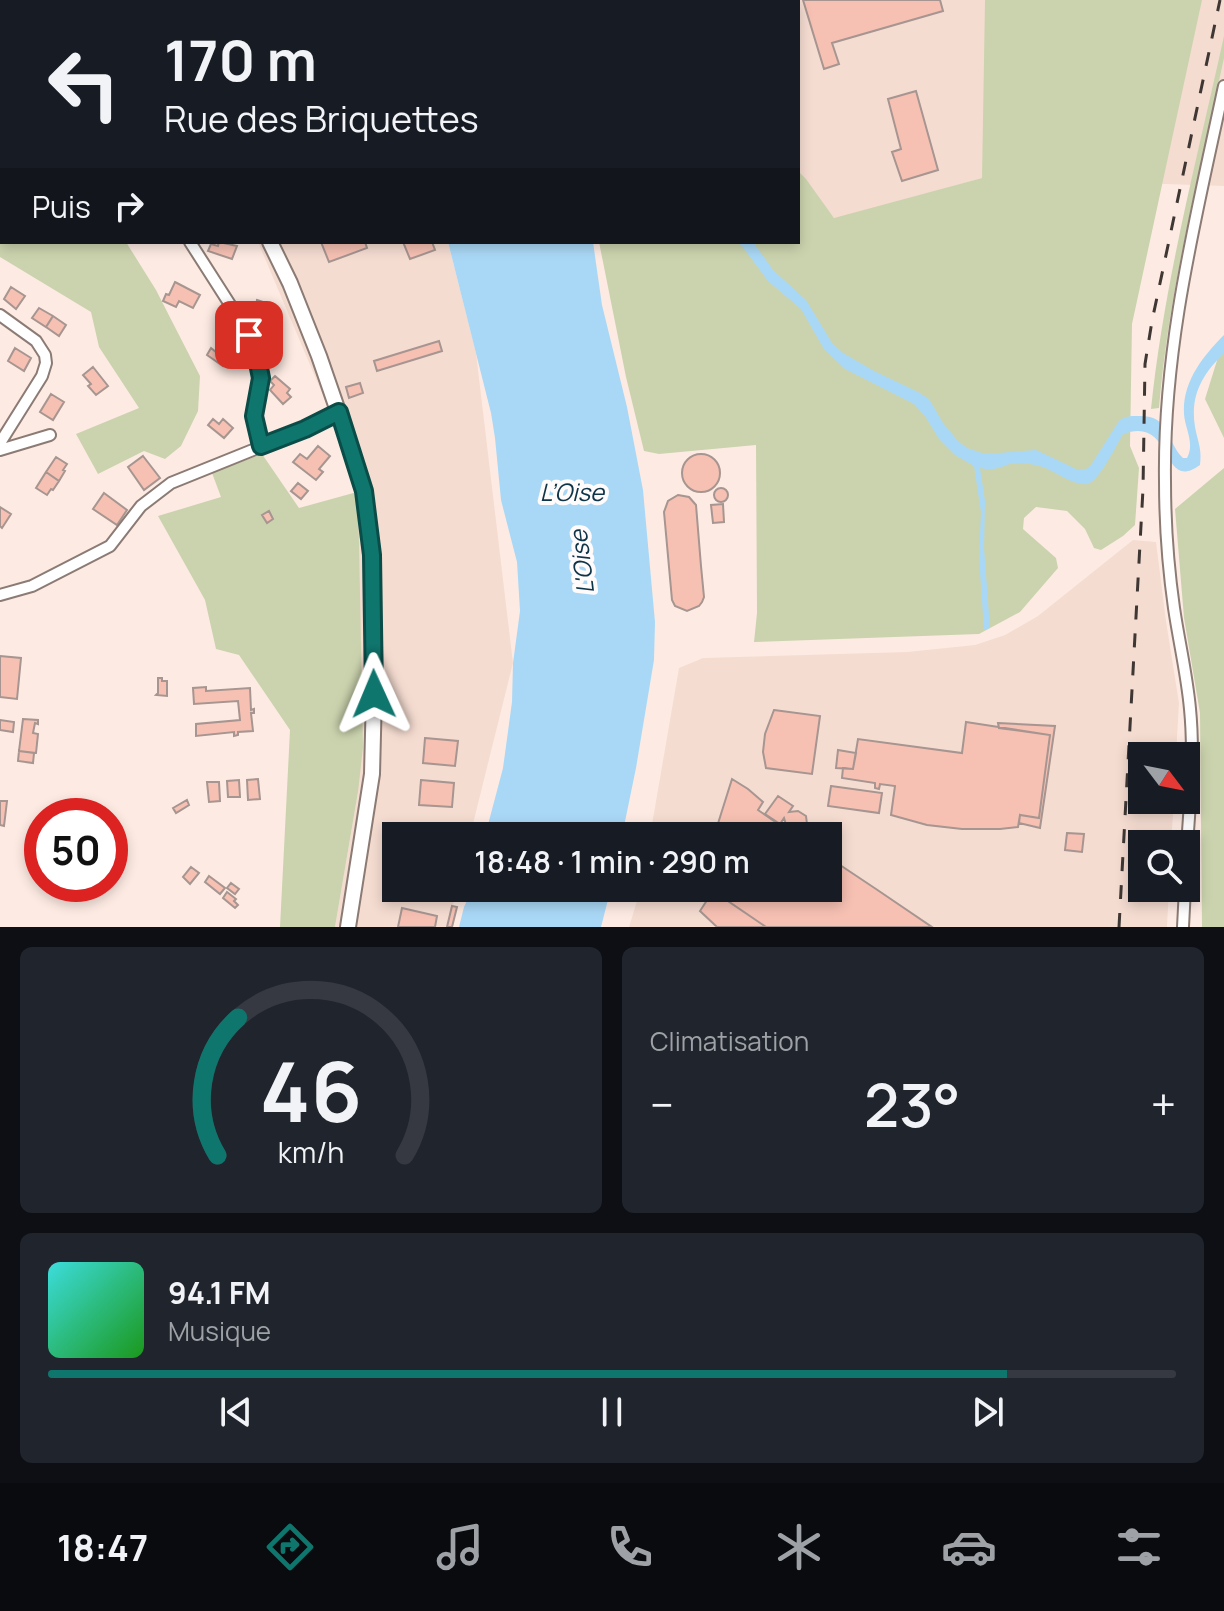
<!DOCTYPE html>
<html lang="fr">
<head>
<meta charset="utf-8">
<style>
  body { margin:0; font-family:Manrope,sans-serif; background:#20242c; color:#f1f3f6; height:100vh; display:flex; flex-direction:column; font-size:30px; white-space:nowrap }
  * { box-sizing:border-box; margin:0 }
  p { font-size:26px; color:#9ea1a6 }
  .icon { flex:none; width:44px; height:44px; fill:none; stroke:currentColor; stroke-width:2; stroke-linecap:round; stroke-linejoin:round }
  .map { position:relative; height:927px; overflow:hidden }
  .side { display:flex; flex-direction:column; gap:20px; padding:20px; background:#0d0f14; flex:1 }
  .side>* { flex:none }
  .guide { position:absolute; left:0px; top:0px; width:800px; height:244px; box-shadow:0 4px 12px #0003; background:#171b24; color:#f1f3f6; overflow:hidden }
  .needle { width:52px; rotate:122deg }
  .buttons { position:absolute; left:1128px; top:742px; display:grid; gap:16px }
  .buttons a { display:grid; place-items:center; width:72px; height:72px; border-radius:0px; background:#171b24; box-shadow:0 4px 12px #0003; font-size:40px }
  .speed { position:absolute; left:24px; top:798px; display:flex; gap:16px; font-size:40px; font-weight:700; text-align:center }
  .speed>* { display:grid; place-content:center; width:104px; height:104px; border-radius:50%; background:#171b24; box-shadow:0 4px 12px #0003; line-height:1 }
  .speed .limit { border:12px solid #d22; background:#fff; color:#111 }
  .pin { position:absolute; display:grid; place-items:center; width:68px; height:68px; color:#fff; margin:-34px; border-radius:16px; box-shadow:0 4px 12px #0006 }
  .me { position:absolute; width:88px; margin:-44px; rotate:359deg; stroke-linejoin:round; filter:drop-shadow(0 0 6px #0008) }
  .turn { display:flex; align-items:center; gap:28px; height:168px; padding:0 32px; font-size:36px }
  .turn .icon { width:104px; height:104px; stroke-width:2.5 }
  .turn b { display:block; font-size:56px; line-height:68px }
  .then { display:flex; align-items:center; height:76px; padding:0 32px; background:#0003; gap:16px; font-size:30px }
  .big { font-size:60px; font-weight:600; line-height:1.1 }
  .side .card { flex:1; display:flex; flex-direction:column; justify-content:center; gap:12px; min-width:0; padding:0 28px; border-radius:12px; background:#20242c }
  .side .dial { align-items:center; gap:0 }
  .dial svg { height:208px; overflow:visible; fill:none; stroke:#363941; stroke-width:7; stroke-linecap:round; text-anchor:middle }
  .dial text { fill:#f1f3f6; stroke:none }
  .song { display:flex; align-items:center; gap:24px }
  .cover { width:96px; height:96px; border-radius:12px; background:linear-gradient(135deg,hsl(180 70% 55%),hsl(120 70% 35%)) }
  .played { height:8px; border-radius:4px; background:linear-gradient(90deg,#0f766e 85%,#363941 85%) }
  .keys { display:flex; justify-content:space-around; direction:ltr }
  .heat { display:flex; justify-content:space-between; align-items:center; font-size:44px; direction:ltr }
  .side .tiles { flex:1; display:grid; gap:20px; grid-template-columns:1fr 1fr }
  .card:last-child { grid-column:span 2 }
  .trip { position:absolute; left:382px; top:822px; width:460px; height:80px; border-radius:0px; background:#171b24; box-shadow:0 4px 12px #0003; font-weight:600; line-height:80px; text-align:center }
  .menu { display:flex; height:128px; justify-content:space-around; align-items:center; background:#090b0e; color:#9ea1a6 }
  .menu .icon { width:56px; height:56px }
  .menu .on { color:#0f766e }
  .menu b { font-size:36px; color:#f1f3f6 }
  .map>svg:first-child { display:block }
  .built { fill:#f5dcd1 }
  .green { fill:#cbd3ae }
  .water { fill:#a9d8f6 }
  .building { fill:#f6c1b3; stroke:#a69590; stroke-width:2 }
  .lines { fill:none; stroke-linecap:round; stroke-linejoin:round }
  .street-casing { stroke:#8b7b74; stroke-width:14 }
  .secondary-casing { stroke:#8b7b74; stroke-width:18 }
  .street { stroke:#fff; stroke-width:10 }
  .secondary { stroke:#fff; stroke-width:14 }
  .rail { stroke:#3f3734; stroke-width:3; stroke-dasharray:14 14; stroke-linecap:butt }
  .route-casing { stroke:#0a4d48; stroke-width:20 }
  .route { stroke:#0f766e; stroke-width:14 }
  .labels { text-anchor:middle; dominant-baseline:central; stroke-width:8; stroke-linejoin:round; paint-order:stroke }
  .water-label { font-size:24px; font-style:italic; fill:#0d3449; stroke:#fffbfa }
</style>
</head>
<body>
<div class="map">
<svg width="1224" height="927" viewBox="0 0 1224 927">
  <rect width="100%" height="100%" fill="#fdebe3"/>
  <path class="built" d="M 0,0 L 378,0 L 379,2 L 2,2 L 2,55 L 0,56 Z
    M 548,0 L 1224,0 L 1224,186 L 982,178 L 844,217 L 834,218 L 798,171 L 798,2 L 549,2 Z
    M 258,242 L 448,242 L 476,353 L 513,663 L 470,836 L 396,836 L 396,888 L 457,888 L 448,927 L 335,927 L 358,792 L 357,492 L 327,405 Z
    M 1133,540 L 1156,542 L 1166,621 L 1179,703 L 1176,756 L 1142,756 L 1142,800 L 1174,800 L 1171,844 L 1142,844 L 1142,888 L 1169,888 L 1167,927 L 629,927 L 641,888 L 828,888 L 828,836 L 650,836 L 679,668 L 703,658 L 907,652 L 975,645 L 1005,635 L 1038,616 Z"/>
  <path class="green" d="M 985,0 L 1202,0 L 1132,324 L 1130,446 L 1139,468 L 1135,525 L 1123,536 L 1101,550 L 1094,548 L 1085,529 L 1067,511 L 1036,507 L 1024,518 L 1023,529 L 1056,558 L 1058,568 L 1020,612 L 979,634 L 754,642 L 757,613 L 756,445 L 659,454 L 644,451 L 626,377 L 599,242 L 798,242 L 798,171 L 806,179 L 834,218 L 982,178 Z
    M 1224,36 L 1224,58 C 1199,174 1169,290 1159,408 L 1151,409 C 1164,283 1197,159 1224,36 Z
    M 0,145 L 2,147 L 2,242 L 126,242 L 156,290 L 200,376 L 198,411 L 181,446 L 165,459 L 144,451 L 98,474 L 76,434 L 139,408 L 99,347 L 91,312 L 0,257 Z
    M 1224,338 L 1224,438 L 1205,399 Z
    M 262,454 L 299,508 L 357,492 L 359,542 L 363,747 L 358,792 L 335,927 L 280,927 L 290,730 L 239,655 L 216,649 L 205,600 L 158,516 L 221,497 L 212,473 Z
    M 1224,468 L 1224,927 L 1202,927 L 1200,713 L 1184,618 L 1175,509 Z"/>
  <path class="water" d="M 378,0 L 534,0 L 535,2 L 379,2 Z
    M 448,242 L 593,242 L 602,305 L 627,407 L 643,490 L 655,622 L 654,660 L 636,768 L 622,836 L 485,836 L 503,768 L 512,702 L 513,663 L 520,611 L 517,562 L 501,500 L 495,438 L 491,413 Z
    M 737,242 L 753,242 L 773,270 L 806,300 L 832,343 L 843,353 L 874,371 L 918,392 L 929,399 L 943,423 L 958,441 L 967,448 L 985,454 L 1036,450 L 1078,470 L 1086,469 L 1091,465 L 1119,421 C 1126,416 1129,416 1138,416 C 1171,415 1165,440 1183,458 L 1187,458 C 1195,443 1185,429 1184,414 C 1182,382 1203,356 1224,335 L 1224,353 C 1202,375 1190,395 1195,427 C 1198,443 1202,448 1200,465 C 1160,494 1175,415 1123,434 C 1117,444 1099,482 1087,484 C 1082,485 1073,482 1069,480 C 1057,475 1048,467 1035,465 C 1028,463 1017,462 1010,464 C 997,468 995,471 980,468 L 985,501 L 984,548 L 990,628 L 984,630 L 979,557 L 981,512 L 974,466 L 955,455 L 939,439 L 925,416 L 914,404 L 845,369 L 824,349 L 801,309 L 768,281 L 742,246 Z
    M 473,888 L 611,888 L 601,927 L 459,927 L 464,907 Z"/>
  <path class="building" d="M 0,0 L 26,0 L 22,2 L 2,2 L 2,13 L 0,14 Z
    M 33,0 L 108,0 L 109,2 L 34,2 Z
    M 288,0 L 349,0 L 349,2 L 289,2 Z
    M 629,0 L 741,0 L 741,2 L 629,2 Z
    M 803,0 L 940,0 L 943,11 L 832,43 L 839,64 L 824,69 Z
    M 916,91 L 938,170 L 902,181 L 892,152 L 901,149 L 888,99 Z
    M 219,242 L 237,246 L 232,259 L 208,251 L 211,244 L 218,246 Z
    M 321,242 L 365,242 L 367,248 L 329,262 Z
    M 403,242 L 432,242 L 435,250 L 410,259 Z
    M 175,282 L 200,295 L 193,308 L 179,301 L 176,307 L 163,301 L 166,294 L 169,295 Z
    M 11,287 L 25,296 L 16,309 L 4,299 Z
    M 257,300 L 275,306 L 271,319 L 247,311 L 249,304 L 256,306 Z
    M 39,308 L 53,316 L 46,327 L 32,318 Z
    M 53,316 L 66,325 L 59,336 L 46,327 Z
    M 439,341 L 442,351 L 377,371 L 374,361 Z
    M 220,347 L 231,355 L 223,366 L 207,355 L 211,348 L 216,352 Z
    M 15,348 L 31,358 L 24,371 L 8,361 Z
    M 93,367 L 108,386 L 96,395 L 88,386 L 91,384 L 83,375 Z
    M 275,376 L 290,389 L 287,393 L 291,397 L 283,404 L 270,390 L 274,385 L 270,381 Z
    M 360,383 L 363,393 L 349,398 L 346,387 Z
    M 51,394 L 64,402 L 53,420 L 40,412 Z
    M 213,419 L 219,424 L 223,419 L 233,428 L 224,438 L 208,425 Z
    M 318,446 L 330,456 L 319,469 L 323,472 L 316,480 L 293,462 L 300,454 L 307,459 Z
    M682 473a19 19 0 1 1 38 0a19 19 0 1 1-38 0Z
    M 143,456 L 160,478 L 144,490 L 128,467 Z
    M 56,457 L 67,464 L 63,470 L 65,471 L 59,481 L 46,472 Z
    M 46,472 L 59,481 L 53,490 L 51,489 L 47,495 L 36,488 Z
    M 298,483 L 308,491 L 301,499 L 291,491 Z
    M714 495a7 7 0 1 1 14 0a7 7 0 1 1-14 0Z
    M 104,493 L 127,510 L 117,525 L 93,509 Z
    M 678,495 L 689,497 L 696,505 L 701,566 L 704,597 L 702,602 L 699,606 L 687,611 L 675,606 L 672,600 L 664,512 L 668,501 Z
    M 723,504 L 724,522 L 713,523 L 711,505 Z
    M 0,507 L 11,514 L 2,528 L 0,526 Z
    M 269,511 L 273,519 L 267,523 L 262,515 Z
    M 0,656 L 21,658 L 17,699 L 0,697 Z
    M 158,678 L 162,678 L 162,681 L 167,681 L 167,696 L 156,695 L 158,693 Z
    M 206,687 L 206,691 L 250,688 L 251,710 L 254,709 L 254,713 L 251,713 L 253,731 L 238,732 L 238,735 L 234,736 L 234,732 L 196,736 L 196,724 L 240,720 L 238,701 L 194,704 L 193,688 Z
    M 774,710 L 820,716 L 812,774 L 766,768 L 763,752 L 765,734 Z
    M 23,719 L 38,720 L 38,724 L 35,723 L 33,733 L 38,734 L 36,753 L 19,751 Z
    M 0,720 L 14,722 L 13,732 L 0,730 Z
    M 966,722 L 1050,735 L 1039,818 L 1020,815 L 1018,827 L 1000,829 L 962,829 L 927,825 L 891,815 L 895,786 L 880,784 L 879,789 L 875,788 L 875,783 L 842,778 L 843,768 L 853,769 L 858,739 L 962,753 Z
    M 998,723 L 1055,726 L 1040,828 L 1019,823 L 1020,815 L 1039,818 L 1050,735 L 999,728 Z
    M 425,738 L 458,741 L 455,766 L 423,763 Z
    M 838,750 L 856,753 L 853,769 L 836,768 Z
    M 19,751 L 34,753 L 33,763 L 18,761 Z
    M 258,779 L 260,799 L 248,800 L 247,780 Z
    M 732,779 L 748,789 L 763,802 L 758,810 L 796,836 L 720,836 L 715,833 Z
    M 239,780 L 240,797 L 228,797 L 227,781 Z
    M 421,780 L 454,783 L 452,807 L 419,805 Z
    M 207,782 L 219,782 L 220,801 L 209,802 Z
    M 831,786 L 882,793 L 879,813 L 828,806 Z
    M 778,796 L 793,806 L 789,812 L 798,811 L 806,816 L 807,824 L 803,830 L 799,832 L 791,831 L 787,828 L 784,818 L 780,824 L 765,814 Z
    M 187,800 L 189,805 L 176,813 L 173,808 Z
    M 0,801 L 7,801 L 4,826 L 0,825 Z
    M 1067,833 L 1084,834 L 1082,852 L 1065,850 Z
    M 828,857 L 876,889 L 932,927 L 766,927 L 709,888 L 828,888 Z
    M 191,867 L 199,873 L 190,884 L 183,877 Z
    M 209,876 L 225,888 L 220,894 L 205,882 Z
    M 231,883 L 239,889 L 235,894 L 227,888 Z
    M 713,891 L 766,927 L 717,927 L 700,911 Z
    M 227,892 L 236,899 L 234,901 L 238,905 L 235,908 L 223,898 Z
    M 452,906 L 457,907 L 452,927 L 447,927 Z
    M 402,908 L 437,916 L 435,927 L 398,927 Z"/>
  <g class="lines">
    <g class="street-casing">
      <path id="street" d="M 0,52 L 2,52
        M 0,95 L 2,96
        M 190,242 L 245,328 L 255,348 L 261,378 L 254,416 L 261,446
        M 0,315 L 36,341 L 45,355 L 46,363 L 42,376 L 0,443
        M 0,450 L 50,435
        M 0,595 L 32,586 L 110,546 L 141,506 L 171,483 L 305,429 L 339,412
        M 1186,861 C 1189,811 1195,759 1190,709 C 1187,675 1179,642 1174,608 C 1168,566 1165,523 1165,481 C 1163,345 1196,218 1224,86
        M 1183,927 L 1185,888"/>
    </g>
    <g class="secondary-casing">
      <path id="secondary" d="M 150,0 L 151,2
        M 162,0 L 163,2
        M 270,242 L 290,283 L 319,356 L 350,446 L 364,491 L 372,555 L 374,694 L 372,774 L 348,927"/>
    </g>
    <use href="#street" class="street"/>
    <use href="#secondary" class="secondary"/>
    <path class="rail" d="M 1119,927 L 1143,489 L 1145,364 L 1152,321 L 1220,0"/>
  </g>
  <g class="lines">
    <g class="route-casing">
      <path id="route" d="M 249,335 L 255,348 L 261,378 L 254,416 L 261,446 L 305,429 L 339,412 L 364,491 L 372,555 L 374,694"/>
    </g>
    <use href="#route" class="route"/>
  </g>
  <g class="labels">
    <g class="water-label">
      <text x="572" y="491">L’Oise</text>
      <text transform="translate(581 562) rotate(-97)">L'Oise</text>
    </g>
  </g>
</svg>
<div class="buttons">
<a><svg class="needle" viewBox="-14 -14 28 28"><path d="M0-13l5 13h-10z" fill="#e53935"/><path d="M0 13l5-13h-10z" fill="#9ea1a6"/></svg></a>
<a><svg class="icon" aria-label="search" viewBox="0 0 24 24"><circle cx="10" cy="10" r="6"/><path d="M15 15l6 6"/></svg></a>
</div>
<div class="speed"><div class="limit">50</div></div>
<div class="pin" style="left:249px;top:335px;background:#d93025"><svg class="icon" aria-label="arrive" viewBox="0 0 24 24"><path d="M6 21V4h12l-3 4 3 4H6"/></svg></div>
<svg class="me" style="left:374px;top:694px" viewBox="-20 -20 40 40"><path d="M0-17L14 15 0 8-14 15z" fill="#0f766e" stroke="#fff" stroke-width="4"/></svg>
<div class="trip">18:48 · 1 min · 290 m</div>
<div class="guide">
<div class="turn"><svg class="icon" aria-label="left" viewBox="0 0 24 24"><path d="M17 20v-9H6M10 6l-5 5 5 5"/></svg><div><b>170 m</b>Rue des Briquettes</div></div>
<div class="then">Puis<svg class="icon" aria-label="right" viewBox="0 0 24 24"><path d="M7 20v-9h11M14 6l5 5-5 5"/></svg></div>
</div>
</div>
<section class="side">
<div class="tiles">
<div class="card dial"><svg viewBox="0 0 100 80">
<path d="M14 69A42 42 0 1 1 86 69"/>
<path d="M14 69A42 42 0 0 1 22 16" stroke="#0f766e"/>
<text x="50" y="56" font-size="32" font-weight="700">46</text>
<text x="50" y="72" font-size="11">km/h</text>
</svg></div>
<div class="card"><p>Climatisation</p>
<div class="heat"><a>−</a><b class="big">23°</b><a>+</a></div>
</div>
<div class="card">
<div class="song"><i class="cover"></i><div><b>94.1 FM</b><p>Musique</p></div></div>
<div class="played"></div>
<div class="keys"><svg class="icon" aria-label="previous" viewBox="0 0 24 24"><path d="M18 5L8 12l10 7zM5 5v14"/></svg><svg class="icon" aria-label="pause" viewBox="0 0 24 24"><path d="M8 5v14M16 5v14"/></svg><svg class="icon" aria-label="next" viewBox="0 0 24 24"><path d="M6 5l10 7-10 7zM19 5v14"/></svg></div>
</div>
</div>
</section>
<nav class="menu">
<b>18:47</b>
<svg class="icon on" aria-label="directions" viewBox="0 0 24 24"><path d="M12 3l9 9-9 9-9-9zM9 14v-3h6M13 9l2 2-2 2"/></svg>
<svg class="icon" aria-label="music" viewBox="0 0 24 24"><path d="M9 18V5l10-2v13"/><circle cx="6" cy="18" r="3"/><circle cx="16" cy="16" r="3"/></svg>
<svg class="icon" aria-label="phone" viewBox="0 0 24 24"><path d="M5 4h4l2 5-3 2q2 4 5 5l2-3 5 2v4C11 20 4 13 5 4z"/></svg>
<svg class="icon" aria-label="climate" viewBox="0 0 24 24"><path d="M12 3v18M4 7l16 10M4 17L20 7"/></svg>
<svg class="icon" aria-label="car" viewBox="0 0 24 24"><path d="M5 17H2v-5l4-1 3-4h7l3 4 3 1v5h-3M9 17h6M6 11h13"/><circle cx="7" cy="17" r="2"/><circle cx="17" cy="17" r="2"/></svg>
<svg class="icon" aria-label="filters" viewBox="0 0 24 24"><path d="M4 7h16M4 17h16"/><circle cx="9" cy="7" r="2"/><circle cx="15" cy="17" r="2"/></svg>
</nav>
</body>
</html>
